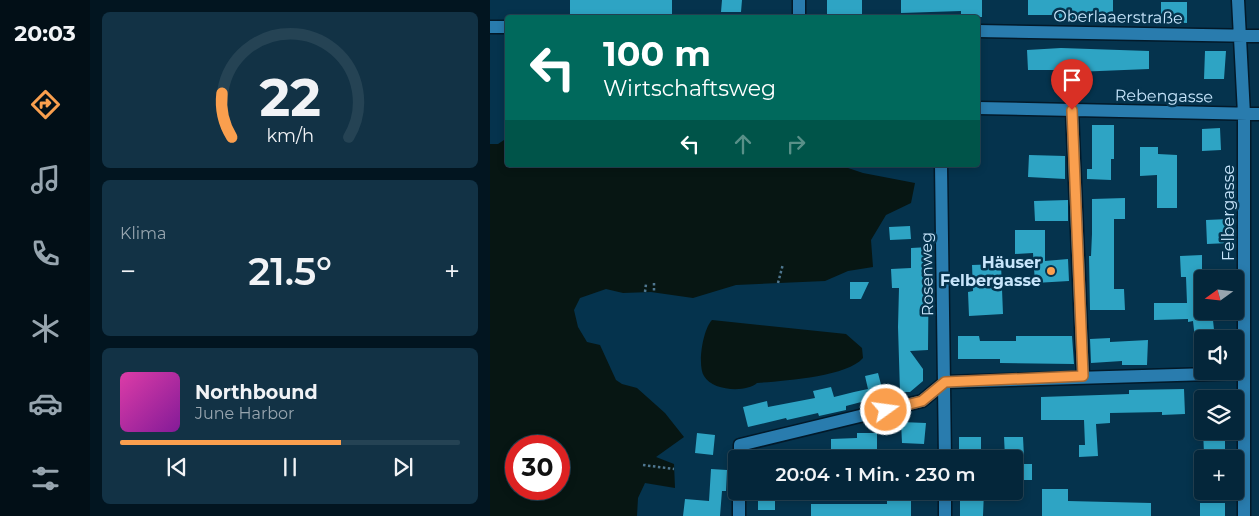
<!DOCTYPE html>
<html lang="de">
<head>
<meta charset="utf-8">
<style>
  body { margin:0; font-family:Montserrat,sans-serif; background:#123245; color:#f1f3f6; height:100vh; display:flex; flex-direction:column; font-size:19px; white-space:nowrap }
  * { box-sizing:border-box; margin:0 }
  p { font-size:16px; color:#97a5af }
  .icon { flex:none; width:28px; height:28px; fill:none; stroke:currentColor; stroke-width:2; stroke-linecap:round; stroke-linejoin:round }
  .map { position:relative; flex:1; overflow:hidden }
  .drawer { display:flex; flex-direction:column; gap:12px; padding:12px; background:#021520; width:400px }
  .drawer>* { flex:none }
  .banner { position:absolute; left:15px; top:15px; width:475px; height:152px; border-radius:5px; box-shadow:0 2px 8px #0003,0 0 0 1px #254354; background:#00695c; color:#fff; overflow:hidden }
  .needle { width:32px; rotate:255deg }
  .fabs { position:absolute; left:704px; top:270px; display:grid; gap:10px }
  .fabs a { display:grid; place-items:center; width:50px; height:50px; border-radius:5px; background:#04263a; box-shadow:0 2px 8px #0003,0 0 0 1px #254354; font-size:25px }
  .speed { position:absolute; left:15px; top:435px; display:flex; gap:10px; font-size:25px; font-weight:700; text-align:center }
  .speed>* { display:grid; place-content:center; width:65px; height:65px; border-radius:50%; background:#04263a; box-shadow:0 2px 8px #0003,0 0 0 1px #254354; line-height:1 }
  .speed .limit { border:8px solid #d22; background:#fff; color:#111 }
  .pin { position:absolute; display:grid; place-items:center; width:42px; height:42px; color:#fff; margin:-51px -21px; border-radius:50% 50% 50% 0; rotate:-45deg; box-shadow:0 0 5px #0007 }
  .pin .icon { rotate:45deg }
  .me { position:absolute; width:55px; margin:-28px; rotate:76deg; stroke-linejoin:round; filter:drop-shadow(0 0 4px #0008) }
  .turn { display:flex; align-items:center; gap:18px; height:105px; padding:0 15px; font-size:22px }
  .turn .icon { width:65px; height:65px; stroke-width:2.5 }
  .turn b { display:block; font-size:35px; line-height:42px }
  .lanes { display:flex; align-items:center; height:48px; padding:0 15px; background:#0003; justify-content:center; gap:25px; direction:ltr }
  .lanes .off { opacity:.35 }
  .big { font-size:38px; font-weight:600; line-height:1.1 }
  .drawer .widget { flex:1; display:flex; flex-direction:column; justify-content:center; gap:8px; min-width:0; padding:0 18px; border-radius:8px; background:#123245 }
  .drawer .dial { align-items:center; gap:0 }
  .dial svg { height:130px; overflow:visible; fill:none; stroke:#254354; stroke-width:7; stroke-linecap:round; text-anchor:middle }
  .dial text { fill:#f1f3f6; stroke:none }
  .song { display:flex; align-items:center; gap:15px }
  .cover { width:60px; height:60px; border-radius:8px; background:linear-gradient(135deg,hsl(320 70% 55%),hsl(290 70% 35%)) }
  .played { height:5px; border-radius:2px; background:linear-gradient(90deg,#fa9f4e 65%,#254354 65%) }
  .keys { display:flex; justify-content:space-around; direction:ltr }
  .heat { display:flex; justify-content:space-between; align-items:center; font-size:28px; direction:ltr }
  .trip { position:absolute; left:238px; top:450px; width:295px; height:50px; border-radius:5px; background:#04263a; box-shadow:0 2px 8px #0003,0 0 0 1px #254354; font-weight:600; line-height:50px; text-align:center }
  main { display:flex; flex:1; min-height:0 }
  .dock { display:flex; flex-direction:column; width:90px; justify-content:space-around; align-items:center; background:#020f17; color:#97a5af }
  .dock .icon { width:35px; height:35px }
  .dock .active { color:#fa9f4e }
  .dock b { font-size:22px; color:#f1f3f6 }
  .map>svg:first-child { display:block }
  .water { fill:#071613; fill-rule:evenodd }
  .building { fill:#2ea4c4 }
  .lines { fill:none; stroke-linecap:round; stroke-linejoin:round }
  .minor-casing { stroke:#021929; stroke-width:15 }
  .path { stroke:#4f7790; stroke-width:2.5; stroke-dasharray:2.5 2.5; stroke-linecap:butt }
  .minor { stroke:#297cae; stroke-width:12 }
  .route-casing { stroke:#a26733; stroke-width:12 }
  .route { stroke:#fa9f4e; stroke-width:9 }
  .poi-dot { fill:#fa9f4e; stroke:#05334d; stroke-width:2 }
  .labels { text-anchor:middle; dominant-baseline:central; stroke-width:5; stroke-linejoin:round; paint-order:stroke }
  .street-label { font-size:16px; fill:#c7e5fb; stroke:#05334d }
  .poi-label { font-size:16px; font-weight:bold; fill:#c7e5fb; stroke:#05334d; text-anchor:end }
</style>
</head>
<body>
<main>
<nav class="dock">
<b>20:03</b>
<svg class="icon active" aria-label="directions" viewBox="0 0 24 24"><path d="M12 3l9 9-9 9-9-9zM9 14v-3h6M13 9l2 2-2 2"/></svg>
<svg class="icon" aria-label="music" viewBox="0 0 24 24"><path d="M9 18V5l10-2v13"/><circle cx="6" cy="18" r="3"/><circle cx="16" cy="16" r="3"/></svg>
<svg class="icon" aria-label="phone" viewBox="0 0 24 24"><path d="M5 4h4l2 5-3 2q2 4 5 5l2-3 5 2v4C11 20 4 13 5 4z"/></svg>
<svg class="icon" aria-label="climate" viewBox="0 0 24 24"><path d="M12 3v18M4 7l16 10M4 17L20 7"/></svg>
<svg class="icon" aria-label="car" viewBox="0 0 24 24"><path d="M5 17H2v-5l4-1 3-4h7l3 4 3 1v5h-3M9 17h6M6 11h13"/><circle cx="7" cy="17" r="2"/><circle cx="17" cy="17" r="2"/></svg>
<svg class="icon" aria-label="filters" viewBox="0 0 24 24"><path d="M4 7h16M4 17h16"/><circle cx="9" cy="7" r="2"/><circle cx="15" cy="17" r="2"/></svg>
</nav>
<section class="drawer">
<div class="widget dial"><svg viewBox="0 0 100 80">
<path d="M14 69A42 42 0 1 1 86 69"/>
<path d="M14 69A42 42 0 0 1 8 42" stroke="#fa9f4e"/>
<text x="50" y="56" font-size="32" font-weight="700">22</text>
<text x="50" y="72" font-size="11">km/h</text>
</svg></div>
<div class="widget"><p>Klima</p>
<div class="heat"><a>−</a><b class="big">21.5°</b><a>+</a></div>
</div>
<div class="widget">
<div class="song"><i class="cover"></i><div><b>Northbound</b><p>June Harbor</p></div></div>
<div class="played"></div>
<div class="keys"><svg class="icon" aria-label="previous" viewBox="0 0 24 24"><path d="M18 5L8 12l10 7zM5 5v14"/></svg><svg class="icon" aria-label="pause" viewBox="0 0 24 24"><path d="M8 5v14M16 5v14"/></svg><svg class="icon" aria-label="next" viewBox="0 0 24 24"><path d="M6 5l10 7-10 7zM19 5v14"/></svg></div>
</div>
</section>
<div class="map">
<svg width="769" height="516" viewBox="0 0 769 516">
  <rect width="100%" height="100%" fill="#05334d"/>
  <path class="water" d="M 17,138 L 18,165 L 349,165 L 373,173 L 425,183 L 421,203 L 396,215 L 381,240 L 383,267 L 358,271 L 335,281 L 246,285 L 203,298 L 161,292 L 133,293 L 116,289 L 90,298 L 84,310 L 88,327 L 97,342 L 110,345 L 126,380 L 132,384 L 147,388 L 175,413 L 194,437 L 166,457 L 184,464 L 185,488 L 155,483 L 148,498 L 147,516 L 0,516 L 0,144 L 8,144 ZM 26,446 L 69,446 L 69,489 L 26,489 Z
    M 222,320 L 356,334 L 372,348 L 373,358 C 357,377 292,381 267,383 C 256,393 222,391 214,376 C 207,365 213,329 222,320 Z"/>
  <path class="building" d="M 80,0 L 182,0 L 182,14 L 80,14 Z
    M 232,0 L 252,0 L 251,12 L 231,12 Z
    M 337,0 L 372,0 L 372,17 L 337,17 Z
    M 411,0 L 492,0 L 492,17 L 471,17 L 471,11 L 411,13 Z
    M 538,0 L 623,0 L 623,16 L 593,16 L 593,20 L 569,19 L 569,15 L 538,15 Z
    M 671,2 L 697,2 L 697,23 L 671,22 Z
    M 571,48 L 659,51 L 659,69 L 585,72 L 585,77 L 570,76 L 570,70 L 538,70 L 537,50 Z
    M 715,51 L 736,51 L 734,79 L 714,79 Z
    M 602,125 L 624,125 L 624,159 L 621,159 L 621,180 L 597,179 L 597,169 L 602,169 Z
    M 730,128 L 731,150 L 712,151 L 712,129 Z
    M 650,147 L 668,147 L 668,154 L 687,155 L 687,208 L 667,208 L 667,175 L 650,176 Z
    M 539,155 L 575,156 L 575,179 L 538,177 Z
    M 635,198 L 635,219 L 624,219 L 624,289 L 634,289 L 635,310 L 600,310 L 599,256 L 601,256 L 602,234 L 602,199 Z
    M 578,200 L 578,221 L 545,221 L 544,201 Z
    M 739,219 L 739,243 L 717,244 L 716,220 Z
    M 420,226 L 421,239 L 400,240 L 399,227 Z
    M 525,230 L 555,230 L 555,261 L 578,259 L 579,281 L 545,283 L 543,253 L 525,254 Z
    M 439,247 L 438,350 L 420,351 L 433,369 L 433,381 L 420,392 L 410,392 L 408,327 L 409,288 L 402,288 L 401,269 L 421,268 L 421,248 Z
    M 712,255 L 712,311 L 722,311 L 725,339 L 705,339 L 703,321 L 698,322 L 698,319 L 664,320 L 664,303 L 697,303 L 696,277 L 691,277 L 690,256 Z
    M 511,264 L 513,314 L 479,316 L 478,292 L 483,291 L 482,265 Z
    M 360,282 L 379,282 L 371,299 L 360,299 Z
    M 468,336 L 489,336 L 490,341 L 526,341 L 526,336 L 582,336 L 584,364 L 510,363 L 510,359 L 468,359 Z
    M 620,338 L 620,342 L 658,340 L 657,365 L 632,365 L 632,361 L 601,363 L 600,339 Z
    M 388,373 L 394,396 L 356,406 L 356,410 L 329,416 L 328,413 L 297,420 L 296,418 L 258,427 L 253,407 L 277,401 L 278,407 L 325,398 L 323,391 L 341,387 L 344,397 L 364,392 L 378,389 L 375,376 Z
    M 694,389 L 695,414 L 672,415 L 672,412 L 620,413 L 620,423 L 606,424 L 608,456 L 589,457 L 589,445 L 595,445 L 594,420 L 551,420 L 551,397 L 639,394 L 639,390 Z
    M 411,422 L 436,423 L 434,444 L 412,443 Z
    M 713,431 L 735,431 L 735,452 L 714,453 Z
    M 207,433 L 225,435 L 223,455 L 205,453 Z
    M 367,433 L 387,433 L 387,450 L 341,450 L 341,439 L 367,438 Z
    M 469,437 L 491,437 L 491,455 L 469,455 Z
    M 514,437 L 533,437 L 534,457 L 515,457 Z
    M 524,464 L 542,464 L 542,480 L 524,480 Z
    M 221,469 L 237,470 L 236,491 L 232,491 L 230,516 L 193,516 L 195,499 L 219,501 Z
    M 552,489 L 578,489 L 578,501 L 661,503 L 661,516 L 552,516 Z
    M 470,491 L 494,491 L 493,516 L 470,516 Z
    M 268,497 L 285,497 L 285,510 L 268,510 Z
    M 397,500 L 421,500 L 421,516 L 321,516 L 321,504 L 397,504 Z
    M 710,503 L 735,503 L 735,516 L 710,516 Z"/>
  <g class="lines">
    <g class="minor-casing">
      <path id="minor" d="M 748,0 L 754,114 L 754,516
        M 309,18 L 309,0
        M 0,27 L 18,27
        M 488,31 L 769,36
        M 488,108 L 769,114
        M 582,110 L 593,376
        M 451,165 L 455,459
        M 250,459 L 250,445 L 432,401 L 455,382 L 754,373
        M 455,491 L 455,516
        M 249,516 L 249,491"/>
    </g>
    <path class="path" d="M 164,283 L 164,292
      M 288,283 L 293,264
      M 155,292 L 156,284
      M 153,465 L 184,469"/>
    <use href="#minor" class="minor"/>
  </g>
  <g class="lines">
    <g class="route-casing">
      <path id="route" d="M 396,410 L 432,401 L 455,382 L 593,376 L 582,110"/>
    </g>
    <use href="#route" class="route"/>
  </g>
  <circle class="poi-dot" cx="561" cy="271" r="5"/>
  <g class="labels">
    <g class="street-label">
      <text transform="translate(628 17) rotate(1)">Oberlaaerstraße</text>
      <text transform="translate(674 96) rotate(1)">Rebengasse</text>
      <text transform="translate(738 213) rotate(-90)">Felbergasse</text>
      <text transform="translate(437 274) rotate(-91)">Rosenweg</text>
    </g>
    <g class="poi-label">
      <text x="551" y="262">Häuser<tspan x="551" dy="18">Felbergasse</tspan></text>
    </g>
  </g>
</svg>
<div class="fabs">
<a><svg class="needle" viewBox="-14 -14 28 28"><path d="M0-13l5 13h-10z" fill="#e53935"/><path d="M0 13l5-13h-10z" fill="#97a5af"/></svg></a>
<a><svg class="icon" aria-label="sound" viewBox="0 0 24 24"><path d="M4 9h4l5-4v14l-5-4H4zM17 9q2 3 0 6"/></svg></a>
<a><svg class="icon" aria-label="layers" viewBox="0 0 24 24"><path d="M12 4l9 5-9 5-9-5zM3 14l9 5 9-5"/></svg></a>
<a>+</a>
</div>
<div class="speed"><div class="limit">30</div></div>
<div class="pin" style="left:582px;top:110px;background:#d93025"><svg class="icon" aria-label="arrive" viewBox="0 0 24 24"><path d="M6 21V4h12l-3 4 3 4H6"/></svg></div>
<svg class="me" style="left:396px;top:410px" viewBox="-20 -20 40 40"><circle r="17" fill="#fa9f4e" stroke="#fff" stroke-width="3"/><path d="M0-11L8 9 0 5-8 9z" fill="#fff"/></svg>
<div class="trip">20:04 · 1 Min. · 230 m</div>
<div class="banner">
<div class="turn"><svg class="icon" aria-label="left" viewBox="0 0 24 24"><path d="M17 20v-9H6M10 6l-5 5 5 5"/></svg><div><b>100 m</b>Wirtschaftsweg</div></div>
<div class="lanes"><svg class="icon" aria-label="left" viewBox="0 0 24 24"><path d="M17 20v-9H6M10 6l-5 5 5 5"/></svg><svg class="icon off" aria-label="ahead" viewBox="0 0 24 24"><path d="M12 20V5M6 11l6-6 6 6"/></svg><svg class="icon off" aria-label="right" viewBox="0 0 24 24"><path d="M7 20v-9h11M14 6l5 5-5 5"/></svg></div>
</div>
</div>
</main>
</body>
</html>
